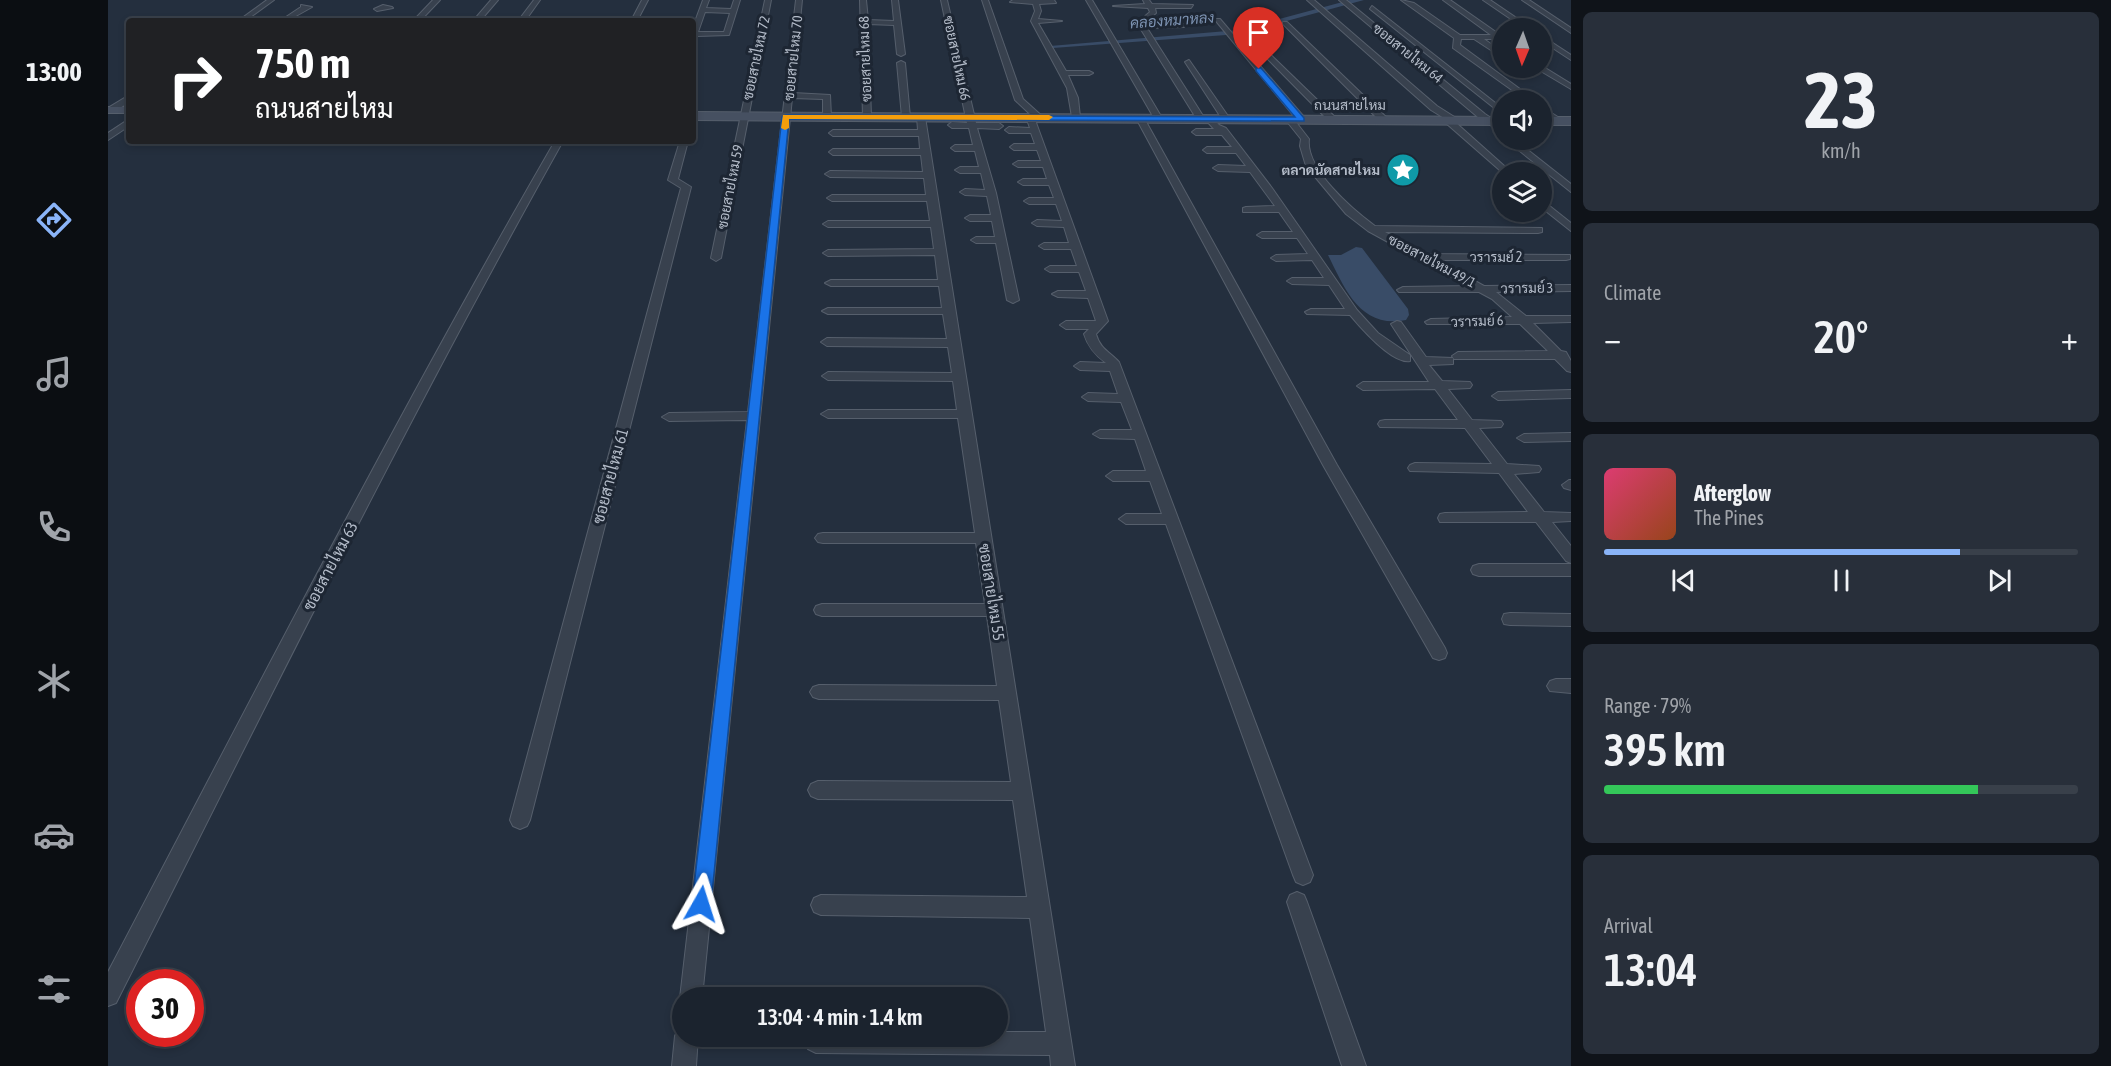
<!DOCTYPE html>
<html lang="en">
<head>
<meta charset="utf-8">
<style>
  body { margin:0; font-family:"Asap Condensed",Sarabun,sans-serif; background:#282f3a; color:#f1f3f6; height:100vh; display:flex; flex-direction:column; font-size:22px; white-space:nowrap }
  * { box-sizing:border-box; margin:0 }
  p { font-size:20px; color:#a0a4aa }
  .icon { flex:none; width:33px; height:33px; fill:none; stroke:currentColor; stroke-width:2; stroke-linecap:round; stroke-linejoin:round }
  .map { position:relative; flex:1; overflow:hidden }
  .drawer { display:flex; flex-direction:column; gap:12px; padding:12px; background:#0f1319; width:540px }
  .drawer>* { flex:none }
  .banner { position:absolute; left:18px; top:18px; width:570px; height:126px; border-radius:6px; box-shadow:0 3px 9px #0003,0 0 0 2px #39404a; background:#202124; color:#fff; overflow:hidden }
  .needle { width:39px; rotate:182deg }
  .buttons { position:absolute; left:1384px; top:18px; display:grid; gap:12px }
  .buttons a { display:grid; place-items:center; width:60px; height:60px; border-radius:50%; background:#1b232e; box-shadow:0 3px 9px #0003,0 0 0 2px #39404a; font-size:30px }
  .speed { position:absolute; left:18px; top:969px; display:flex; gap:12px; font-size:30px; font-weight:700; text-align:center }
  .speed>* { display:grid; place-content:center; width:78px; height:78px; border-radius:50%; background:#1b232e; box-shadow:0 3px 9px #0003,0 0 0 2px #39404a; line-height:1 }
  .speed .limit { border:9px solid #d22; background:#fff; color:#111 }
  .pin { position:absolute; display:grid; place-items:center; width:51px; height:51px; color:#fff; margin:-62px -26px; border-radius:50% 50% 50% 0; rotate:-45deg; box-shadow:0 0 6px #0007 }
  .pin .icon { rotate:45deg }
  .me { position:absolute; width:66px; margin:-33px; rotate:6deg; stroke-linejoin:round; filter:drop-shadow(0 0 4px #0008) }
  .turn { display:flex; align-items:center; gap:21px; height:126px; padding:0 30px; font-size:27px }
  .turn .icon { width:78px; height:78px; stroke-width:2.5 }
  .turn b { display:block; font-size:42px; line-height:51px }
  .big { font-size:45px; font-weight:600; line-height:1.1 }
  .drawer .tile { flex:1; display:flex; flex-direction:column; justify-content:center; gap:9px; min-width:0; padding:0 21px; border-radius:9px; background:#282f3a }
  .drawer .dial { align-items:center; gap:0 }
  .dial b { font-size:78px; line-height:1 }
  .song { display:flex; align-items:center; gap:18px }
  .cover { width:72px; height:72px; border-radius:9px; background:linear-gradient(135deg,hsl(340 70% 55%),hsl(20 70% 35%)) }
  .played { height:6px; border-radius:3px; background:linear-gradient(90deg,#8ab4f8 75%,#39404a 75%) }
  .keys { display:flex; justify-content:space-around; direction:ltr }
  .heat { display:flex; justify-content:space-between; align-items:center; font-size:33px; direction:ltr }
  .charge { height:9px; border-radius:4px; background:linear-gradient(90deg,#34c759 79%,#39404a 0) }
  .trip { position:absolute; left:564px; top:987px; width:336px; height:60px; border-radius:30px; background:#1b232e; box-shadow:0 3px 9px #0003,0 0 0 2px #39404a; font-weight:600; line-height:60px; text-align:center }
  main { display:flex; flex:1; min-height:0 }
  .menu { display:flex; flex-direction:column; width:108px; justify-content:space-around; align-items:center; background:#0b0e12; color:#a0a4aa }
  .menu .icon { width:42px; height:42px }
  .menu .current { color:#8ab4f8 }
  .menu b { font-size:27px; color:#f1f3f6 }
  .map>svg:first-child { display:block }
  .water { fill:#394c67 }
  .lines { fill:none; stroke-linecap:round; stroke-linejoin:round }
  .canal { fill:#394c67; fill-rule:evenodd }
  .minor-casing { stroke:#565f6c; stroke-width:2 }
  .secondary-casing { stroke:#565f6c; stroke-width:2 }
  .minor { fill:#38414e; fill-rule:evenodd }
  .secondary { fill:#465061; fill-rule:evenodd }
  .route { fill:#1a73e8; stroke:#114b97; stroke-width:1.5 }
  .slow { fill:#f59e0b }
  .labels { text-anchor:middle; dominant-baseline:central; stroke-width:6; stroke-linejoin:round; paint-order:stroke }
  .far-street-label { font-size:14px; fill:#b4bcc9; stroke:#1d2633 }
  .far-poi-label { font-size:14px; font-weight:bold; fill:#b4bcc9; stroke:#1d2633; text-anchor:end }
  .far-water-label { font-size:15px; font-style:italic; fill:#7c92b1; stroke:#1d2633 }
  .street-label { font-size:16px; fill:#b4bcc9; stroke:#1d2633 }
</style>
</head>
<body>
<main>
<nav class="menu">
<b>13:00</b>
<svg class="icon current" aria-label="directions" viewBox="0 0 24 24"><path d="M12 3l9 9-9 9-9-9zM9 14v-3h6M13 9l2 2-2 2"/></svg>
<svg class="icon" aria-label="music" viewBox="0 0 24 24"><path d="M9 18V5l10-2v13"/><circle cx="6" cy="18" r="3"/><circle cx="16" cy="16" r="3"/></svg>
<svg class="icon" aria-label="phone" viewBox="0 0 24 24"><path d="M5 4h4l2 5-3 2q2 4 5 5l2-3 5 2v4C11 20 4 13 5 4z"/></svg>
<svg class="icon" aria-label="climate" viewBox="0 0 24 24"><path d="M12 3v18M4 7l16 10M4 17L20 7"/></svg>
<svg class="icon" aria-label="car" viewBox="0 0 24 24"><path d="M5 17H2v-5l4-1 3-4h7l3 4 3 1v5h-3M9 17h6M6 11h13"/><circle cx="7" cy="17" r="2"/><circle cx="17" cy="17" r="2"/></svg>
<svg class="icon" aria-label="filters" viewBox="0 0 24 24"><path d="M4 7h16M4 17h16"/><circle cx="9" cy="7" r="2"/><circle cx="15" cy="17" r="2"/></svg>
</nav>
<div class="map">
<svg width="1463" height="1066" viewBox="0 0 1463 1066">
  <rect width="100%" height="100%" fill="#242f3e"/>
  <path class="water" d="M 1248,247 L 1254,248 L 1300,309 L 1301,315 L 1298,320 C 1252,329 1237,289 1220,255 L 1233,255 Z"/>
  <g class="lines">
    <path class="canal" d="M 1242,0 L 1256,0 L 1131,34 L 945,48 L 942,46 L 1131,30 Z"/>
    <g class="minor-casing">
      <path id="minor" d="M 159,0 L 166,0 L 137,21 L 130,21 Z
        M 325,0 L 332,0 L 312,21 L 305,21 Z
        M 383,0 L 390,0 L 372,21 L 365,21 Z
        M 426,0 L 432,0 L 417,21 L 410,21 Z
        M 534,0 L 540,0 L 529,21 L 523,21 Z
        M 595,0 L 601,0 L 598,8 L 623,9 L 626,0 L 632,0 L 621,35 L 589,36 L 585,39 L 585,27 ZM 597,12 L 622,13 L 616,32 L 590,32 Z
        M 657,0 L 663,0 L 613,258 L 608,261 L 603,258 Z
        M 688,0 L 694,0 L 685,93 L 722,95 L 723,117 L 719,120 L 715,117 L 715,99 L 684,98 L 594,998 L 574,998 L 574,1005 L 572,998 L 639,420 L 561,421 L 554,417 L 561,413 L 640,412 Z
        M 752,0 L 758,0 L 760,20 L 786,21 L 784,0 L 790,0 L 797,54 L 793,56 L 789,54 L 786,25 L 760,24 L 763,117 L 759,120 L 755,117 Z
        M 833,0 L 839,0 L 868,123 L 891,123 L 895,126 L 891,129 L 869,128 L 888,193 L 911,300 L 905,303 L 899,300 L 888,243 L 868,243 L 863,240 L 868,237 L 887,237 L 884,221 L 862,221 L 857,218 L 862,215 L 883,215 L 879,196 L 857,195 L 852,192 L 857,189 L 877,190 L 873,173 L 852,173 L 847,170 L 852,167 L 871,167 L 867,151 L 847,151 L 843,148 L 847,145 L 865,145 L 861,128 L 844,128 L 840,125 L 844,122 L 859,123 Z
        M 874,0 L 880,0 L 915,99 L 935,117 L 931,120 L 926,117 L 1000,321 L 988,334 C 992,349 1002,352 1011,362 L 1205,875 L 1202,882 L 1195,885 L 1188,882 L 1185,875 L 1058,524 L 1018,524 L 1011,519 L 1018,514 L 1054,514 L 1042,481 L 1005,481 L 998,476 L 1005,471 L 1038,471 L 1027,439 L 992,438 L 985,434 L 992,430 L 1024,430 L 1013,402 L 980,401 L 974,397 L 980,393 L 1010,394 L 1002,371 L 972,370 L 966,366 L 972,362 L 998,363 C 987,355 980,347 976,334 L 981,329 L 958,329 L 952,325 L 958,321 L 988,321 L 980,298 L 950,297 L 944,294 L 950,291 L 978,291 L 971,272 L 942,272 L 937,269 L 942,266 L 969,266 L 963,249 L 936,249 L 931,246 L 936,243 L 961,243 L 956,227 L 929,226 L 924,223 L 929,220 L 954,221 L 948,204 L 921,204 L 916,201 L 921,198 L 946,198 L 941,185 L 915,185 L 910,182 L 915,179 L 939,179 L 935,167 L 910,167 L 905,164 L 910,161 L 933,161 L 929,150 L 906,150 L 902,147 L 906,144 L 927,144 L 923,133 L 901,133 L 897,130 L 901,127 L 922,128 L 918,117 L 923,115 L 907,100 Z
        M 946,0 L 948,3 L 931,4 L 933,11 L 930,19 L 954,21 L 930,23 L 958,71 L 981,71 L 985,73 L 981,75 L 960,75 L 970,98 L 972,117 L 968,120 L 964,117 L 959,88 L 923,21 L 927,11 L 925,4 L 902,2 L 905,0 Z
        M 978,0 L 984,0 L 1054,118 L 1053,120 L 1046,118 Z
        M 1035,0 L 1041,0 L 1044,4 L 1085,5 L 1083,8 L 1047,8 L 1048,13 L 1036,23 L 1078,24 L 1076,27 L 1039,28 L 1097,119 L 1104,117 L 1111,125 L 1118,128 L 1164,188 L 1249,310 L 1270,333 L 1302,355 L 1302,361 C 1284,364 1253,328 1242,315 L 1199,314 L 1197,312 L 1203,309 L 1237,309 L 1221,285 L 1184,284 L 1179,281 L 1184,278 L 1216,278 L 1204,260 L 1168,261 L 1163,258 L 1168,255 L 1200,254 L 1189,238 L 1154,238 L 1149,235 L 1154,232 L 1185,232 L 1171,212 L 1135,212 L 1135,208 L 1138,207 L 1167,206 L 1142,172 L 1110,171 L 1105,168 L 1110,165 L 1138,166 L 1128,153 L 1099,153 L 1095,150 L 1099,147 L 1124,147 L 1114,135 L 1088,135 L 1084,132 L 1088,129 L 1106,129 L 1097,119 L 1090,121 L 1029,23 L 1042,12 L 1040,8 L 1005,6 L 1037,4 Z
        M 1199,0 L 1206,0 L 1329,106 L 1348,118 L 1347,122 L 1403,172 L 1395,173 L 1339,124 L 1331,122 L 1331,118 L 1336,118 L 1323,110 Z
        M 1231,0 L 1238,0 L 1377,114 L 1395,126 L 1395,133 L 1371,118 Z
        M 1293,0 L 1306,3 L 1352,35 L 1383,35 L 1335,0 L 1342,0 L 1395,37 L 1395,42 L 1388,39 L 1376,39 L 1395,53 L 1395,58 L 1366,39 L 1353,39 L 1352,45 L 1427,100 L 1418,100 L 1345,48 L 1346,38 Z
        M 1375,0 L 1382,0 L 1423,28 L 1416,28 Z
        M 1414,0 L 1421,0 L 1463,28 L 1463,33 Z
        M 193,5 L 204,7 L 179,21 L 172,21 L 193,7 Z
        M 275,5 L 284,7 L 285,8 L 269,11 L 266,9 Z
        M 1264,6 L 1395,109 L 1395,115 L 1262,9 Z
        M 1108,19 L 1112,19 L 1196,117 L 1196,121 L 1190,121 L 1108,21 Z
        M 1175,22 L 1179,22 L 1279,118 L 1279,122 L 1273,122 L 1175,24 Z
        M 1136,33 L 1140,33 L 1228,118 L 1228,122 L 1222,122 L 1136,35 Z
        M 1434,36 L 1463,55 L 1463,60 L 1434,41 Z
        M 1081,60 L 1122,119 L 1121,121 L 1114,119 L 1077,62 Z
        M 793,61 L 797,63 L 802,117 L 798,120 L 794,117 L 789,63 Z
        M 1434,66 L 1463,84 L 1463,89 L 1431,70 L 1430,68 Z
        M 18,97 L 21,97 L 21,102 L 6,112 L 0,112 L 0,108 Z
        M 1434,107 L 1453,119 L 1453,123 L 1447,123 L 1434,113 Z
        M 813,114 L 817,117 L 967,1066 L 943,1066 L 942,1055 L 708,1053 L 700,1049 L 696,1041 L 698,1036 L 890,1036 L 890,1032 L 938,1032 L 922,918 L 713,915 L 706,912 L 703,905 L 706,898 L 713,895 L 919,897 L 905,800 L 710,799 L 703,796 L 700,790 L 703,784 L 710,781 L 903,782 L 891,700 L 711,699 L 705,697 L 702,692 L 705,687 L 711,685 L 889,686 L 879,616 L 714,616 L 708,614 L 706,610 L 708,606 L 714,604 L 877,604 L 868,543 L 715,543 L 710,542 L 707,538 L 710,534 L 715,533 L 867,533 L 850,418 L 720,418 L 713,414 L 720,410 L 849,410 L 845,381 L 720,380 L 714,376 L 720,372 L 844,373 L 840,347 L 719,346 L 713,342 L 719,338 L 839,339 L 835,314 L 720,314 L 714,311 L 720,308 L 834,308 L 831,286 L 723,286 L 717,283 L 723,280 L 830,280 L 827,255 L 720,256 L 715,253 L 720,250 L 826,249 L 823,227 L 720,227 L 715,224 L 720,221 L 822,221 L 819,201 L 724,201 L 719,198 L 724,195 L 818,195 L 816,178 L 722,177 L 717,174 L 722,171 L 815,172 L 813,155 L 725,155 L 721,152 L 725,149 L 812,149 L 811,136 L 725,136 L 721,133 L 725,130 L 810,130 L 809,117 Z
        M 1032,115 L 1036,118 L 1229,465 L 1337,648 L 1339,653 L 1337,658 L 1331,660 L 1325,658 L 1215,465 L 1028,118 Z
        M 1178,117 L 1184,117 L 1201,139 C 1197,169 1245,210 1267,226 L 1434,228 L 1434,232 L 1430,233 L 1277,232 L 1318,254 L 1462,255 L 1462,259 L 1458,260 L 1329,260 L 1376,286 L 1463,285 L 1463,291 L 1388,292 L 1418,316 L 1463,316 L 1463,322 L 1425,323 L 1453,351 L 1458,352 L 1463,361 L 1463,372 L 1459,371 L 1447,359 L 1346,359 L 1344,356 L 1350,352 L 1440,351 L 1412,324 L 1319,324 L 1317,322 L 1323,319 L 1404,317 L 1384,299 L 1371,292 L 1291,292 L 1289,290 L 1295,287 L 1360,286 L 1260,231 L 1238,214 L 1198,166 L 1192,146 L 1193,139 L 1177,119 Z
        M 21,119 L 21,126 L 0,140 L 0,133 Z
        M 1398,140 L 1407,140 L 1463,184 L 1463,192 Z
        M 447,141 L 455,141 C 297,423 154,714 8,1003 L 0,1006 L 0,972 C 146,694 290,413 447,141 Z
        M 572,141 L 580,141 L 570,179 L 583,187 L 422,820 L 419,826 L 412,829 L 405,826 L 402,820 L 573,188 L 560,180 Z
        M 1434,200 L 1463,223 L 1463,231 L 1434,208 Z
        M 1289,321 L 1293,322 L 1318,357 L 1345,358 L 1345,364 L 1321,365 L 1334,381 L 1362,382 L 1364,385 L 1362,388 L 1340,389 L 1364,420 L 1393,421 L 1395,424 L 1393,427 L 1371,428 L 1399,464 L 1431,466 L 1433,469 L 1431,472 L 1406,474 L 1436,512 L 1463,513 L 1463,521 L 1444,522 L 1463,546 L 1463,563 L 1458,561 L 1428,522 L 1332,522 L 1330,518 L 1332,514 L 1337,513 L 1420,512 L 1391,473 L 1302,471 L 1300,468 L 1302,465 L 1307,463 L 1384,464 L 1357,428 L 1272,427 L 1270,424 L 1272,421 L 1277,420 L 1350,420 L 1327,389 L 1255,390 L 1249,386 L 1255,382 L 1321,382 L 1283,324 Z
        M 1463,390 L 1463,398 L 1390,400 L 1384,396 L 1390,392 Z
        M 1463,433 L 1463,441 L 1416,442 L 1409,438 L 1416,434 Z
        M 1461,480 L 1463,480 L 1463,490 L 1456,488 L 1454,485 Z
        M 1371,564 L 1463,564 L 1463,576 L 1371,576 L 1365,574 L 1363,570 L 1365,566 Z
        M 1402,613 L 1463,614 L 1463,626 L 1402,625 L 1396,624 L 1394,619 L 1396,614 Z
        M 1448,679 L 1463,679 L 1463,693 L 1442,691 L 1439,686 L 1442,681 Z
        M 1189,892 L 1196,895 L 1199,902 L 1258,1066 L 1234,1066 L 1179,902 L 1182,895 Z
        M 574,1026 L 574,1036 L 590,1036 L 588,1066 L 564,1066 L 567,1036 L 571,1028 Z"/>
    </g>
    <g class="secondary-casing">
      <path id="secondary" d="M 0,107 L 21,107 L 21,113 L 0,113 Z
        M 585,112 L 1395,117 L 1395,125 L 585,120 Z
        M 1434,117 L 1463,117 L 1463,125 L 1434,125 Z"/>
    </g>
    <use href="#minor" class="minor"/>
    <use href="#secondary" class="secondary"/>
  </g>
  <path class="route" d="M 1148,68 L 1153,68 L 1196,118 L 1196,121 L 681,119 L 603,904 L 600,911 L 593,914 L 587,911 L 584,904 L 674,117 L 678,115 L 1187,117 L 1148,71 Z"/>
  <path class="slow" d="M 675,115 L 941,115 L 945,117 L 941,120 L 681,119 L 681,128 L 677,130 L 673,128 Z"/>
  <defs>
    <g id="sight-disc" transform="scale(1.725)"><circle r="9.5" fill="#0f9aa8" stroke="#1d2633"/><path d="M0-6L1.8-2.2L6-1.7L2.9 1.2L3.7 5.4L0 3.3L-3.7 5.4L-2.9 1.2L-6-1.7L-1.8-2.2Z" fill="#fff"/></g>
  </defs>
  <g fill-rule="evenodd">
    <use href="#sight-disc" x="1295" y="170"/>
  </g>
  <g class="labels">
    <g class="far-street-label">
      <text transform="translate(1300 53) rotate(39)">ซอยสายไหม 64</text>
      <text transform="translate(648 58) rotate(-78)">ซอยสายไหม 72</text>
      <text transform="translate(685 58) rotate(-84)">ซอยสายไหม 70</text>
      <text transform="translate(849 58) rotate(78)">ซอยสายไหม 66</text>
      <text transform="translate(757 59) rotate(-92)">ซอยสายไหม 68</text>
      <text x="1242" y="105">ถนนสายไหม</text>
      <text transform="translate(622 187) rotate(-79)">ซอยสายไหม 59</text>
      <text x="1388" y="257">วรารมย์ 2</text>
      <text transform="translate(1324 261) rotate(28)">ซอยสายไหม 49/1</text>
      <text transform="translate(1419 288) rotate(-1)">วรารมย์ 3</text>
      <text transform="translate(1369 321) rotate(-2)">วรารมย์ 6</text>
    </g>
    <g class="far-poi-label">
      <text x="1272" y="170">ตลาดนัดสายไหม</text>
    </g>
    <g class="far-water-label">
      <text transform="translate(1064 20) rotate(-4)">คลองหมาหลง</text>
    </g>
    <g class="street-label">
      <text transform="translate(502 476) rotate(-75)">ซอยสายไหม 61</text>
      <text transform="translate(222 566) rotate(-62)">ซอยสายไหม 63</text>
      <text transform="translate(884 592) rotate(81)">ซอยสายไหม 55</text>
    </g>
  </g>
</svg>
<div class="buttons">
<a><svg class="needle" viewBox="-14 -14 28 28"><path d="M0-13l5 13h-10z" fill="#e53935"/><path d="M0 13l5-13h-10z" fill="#a0a4aa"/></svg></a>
<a><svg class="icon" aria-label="sound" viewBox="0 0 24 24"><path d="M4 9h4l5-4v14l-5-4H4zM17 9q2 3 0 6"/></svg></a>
<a><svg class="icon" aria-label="layers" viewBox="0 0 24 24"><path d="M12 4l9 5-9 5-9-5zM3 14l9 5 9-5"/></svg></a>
</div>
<div class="speed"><div class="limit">30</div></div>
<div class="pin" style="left:1151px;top:69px;background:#d93025"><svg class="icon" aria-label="arrive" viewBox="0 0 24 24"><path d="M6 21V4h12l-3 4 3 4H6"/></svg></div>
<svg class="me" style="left:593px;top:904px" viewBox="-20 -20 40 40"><path d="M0-17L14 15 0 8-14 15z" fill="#1a73e8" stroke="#fff" stroke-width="4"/></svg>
<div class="trip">13:04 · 4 min · 1.4 km</div>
<div class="banner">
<div class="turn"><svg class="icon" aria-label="right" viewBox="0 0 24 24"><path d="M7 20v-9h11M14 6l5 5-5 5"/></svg><div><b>750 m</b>ถนนสายไหม</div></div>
</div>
</div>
<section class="drawer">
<div class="tile dial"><b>23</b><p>km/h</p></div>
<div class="tile"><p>Climate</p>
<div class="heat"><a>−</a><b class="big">20°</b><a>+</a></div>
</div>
<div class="tile">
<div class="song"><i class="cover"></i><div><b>Afterglow</b><p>The Pines</p></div></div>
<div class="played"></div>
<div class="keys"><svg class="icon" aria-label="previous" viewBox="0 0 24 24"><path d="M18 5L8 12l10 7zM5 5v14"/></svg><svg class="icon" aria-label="pause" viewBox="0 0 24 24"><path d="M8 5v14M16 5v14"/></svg><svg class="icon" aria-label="next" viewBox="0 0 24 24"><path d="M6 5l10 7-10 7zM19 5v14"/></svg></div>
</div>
<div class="tile"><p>Range · 79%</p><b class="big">395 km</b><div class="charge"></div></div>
<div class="tile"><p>Arrival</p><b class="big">13:04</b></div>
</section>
</main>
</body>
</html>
